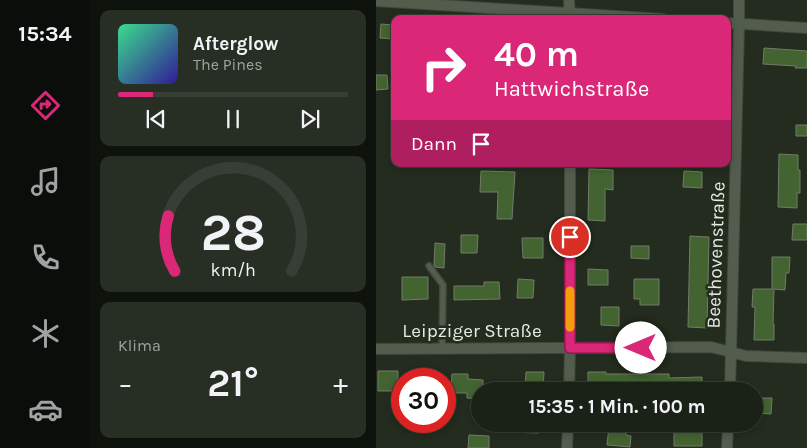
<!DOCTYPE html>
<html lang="de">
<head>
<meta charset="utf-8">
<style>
  body { margin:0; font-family:Karla,sans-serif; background:#272e23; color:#f1f3f6; height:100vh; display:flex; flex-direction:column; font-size:19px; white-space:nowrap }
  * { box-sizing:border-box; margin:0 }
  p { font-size:16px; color:#9fa3a1 }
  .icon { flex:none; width:28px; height:28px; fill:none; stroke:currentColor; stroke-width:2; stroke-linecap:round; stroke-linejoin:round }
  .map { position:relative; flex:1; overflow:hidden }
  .details { display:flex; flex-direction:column; gap:10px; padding:10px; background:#0e120c; width:286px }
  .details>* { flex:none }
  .guide { position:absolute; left:15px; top:15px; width:340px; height:152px; border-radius:10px; box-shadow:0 2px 8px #0003,0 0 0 1px #383e35; background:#db2777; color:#fff; overflow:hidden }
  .speed { position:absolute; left:15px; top:368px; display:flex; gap:10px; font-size:25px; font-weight:700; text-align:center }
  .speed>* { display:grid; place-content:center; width:65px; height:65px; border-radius:50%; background:#1a2116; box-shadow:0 2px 8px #0003,0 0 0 1px #383e35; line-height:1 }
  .speed .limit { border:8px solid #d22; background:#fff; color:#111 }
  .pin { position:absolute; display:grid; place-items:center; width:42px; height:42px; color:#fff; margin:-21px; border:2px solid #fff; border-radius:50%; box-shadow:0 1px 5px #0007 }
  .me { position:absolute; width:55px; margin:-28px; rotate:270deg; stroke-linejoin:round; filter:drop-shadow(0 0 4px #0008) }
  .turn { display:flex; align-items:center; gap:18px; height:105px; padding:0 20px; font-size:22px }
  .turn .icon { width:65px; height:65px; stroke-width:2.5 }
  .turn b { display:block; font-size:35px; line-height:42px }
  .then { display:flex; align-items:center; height:48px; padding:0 20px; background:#0003; gap:10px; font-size:19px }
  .big { font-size:38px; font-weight:700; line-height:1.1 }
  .details .tile { flex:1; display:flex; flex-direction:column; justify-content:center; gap:8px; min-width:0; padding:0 18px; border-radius:10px; background:#272e23 }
  .details .dial { align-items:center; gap:0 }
  .dial svg { height:130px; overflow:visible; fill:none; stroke:#383e35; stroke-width:7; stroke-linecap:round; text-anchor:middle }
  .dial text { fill:#f1f3f6; stroke:none }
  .song { display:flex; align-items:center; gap:15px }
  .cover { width:60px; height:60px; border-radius:8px; background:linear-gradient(135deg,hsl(150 70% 55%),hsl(250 70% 35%)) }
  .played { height:5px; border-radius:2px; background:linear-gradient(90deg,#db2777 15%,#383e35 15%) }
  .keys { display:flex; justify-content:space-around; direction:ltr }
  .heat { display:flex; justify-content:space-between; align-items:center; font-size:28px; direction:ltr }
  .trip { position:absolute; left:95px; top:382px; width:292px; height:50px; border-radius:25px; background:#1a2116; box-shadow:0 2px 8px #0003,0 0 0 1px #383e35; font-weight:700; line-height:50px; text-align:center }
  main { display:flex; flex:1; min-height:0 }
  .menu { display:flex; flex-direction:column; width:90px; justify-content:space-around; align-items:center; background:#0a0d09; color:#9fa3a1 }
  .menu .icon { width:35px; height:35px }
  .menu .current { color:#db2777 }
  .menu b { font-size:22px; color:#f1f3f6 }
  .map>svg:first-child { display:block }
  .building { fill:#436330; stroke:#717c6b }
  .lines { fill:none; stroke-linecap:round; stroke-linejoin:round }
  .lane-casing { stroke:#40483c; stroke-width:8 }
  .street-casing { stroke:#40483c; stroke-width:12 }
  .lane { stroke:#535d4e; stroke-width:5 }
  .street { stroke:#535d4e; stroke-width:10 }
  .route-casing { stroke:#8e194d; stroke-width:12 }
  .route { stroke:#db2777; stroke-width:9 }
  .slow { stroke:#f59e0b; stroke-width:9 }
  .labels { text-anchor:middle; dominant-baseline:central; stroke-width:5; stroke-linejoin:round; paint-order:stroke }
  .street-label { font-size:19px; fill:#e5ebe2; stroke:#232c1e }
</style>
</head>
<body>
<main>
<nav class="menu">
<b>15:34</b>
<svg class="icon current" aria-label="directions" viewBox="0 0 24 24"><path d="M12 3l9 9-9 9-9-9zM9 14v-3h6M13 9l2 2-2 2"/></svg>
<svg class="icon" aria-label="music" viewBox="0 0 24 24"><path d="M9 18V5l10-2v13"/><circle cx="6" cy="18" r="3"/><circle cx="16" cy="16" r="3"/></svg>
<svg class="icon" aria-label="phone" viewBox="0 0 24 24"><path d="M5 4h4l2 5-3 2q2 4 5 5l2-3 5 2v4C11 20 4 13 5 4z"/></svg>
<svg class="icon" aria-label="climate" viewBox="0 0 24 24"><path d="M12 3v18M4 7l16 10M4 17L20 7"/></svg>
<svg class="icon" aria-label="car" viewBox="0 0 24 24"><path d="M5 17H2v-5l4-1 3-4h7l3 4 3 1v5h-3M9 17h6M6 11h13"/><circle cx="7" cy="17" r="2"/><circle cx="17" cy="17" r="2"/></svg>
</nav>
<section class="details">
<div class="tile">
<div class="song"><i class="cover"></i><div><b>Afterglow</b><p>The Pines</p></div></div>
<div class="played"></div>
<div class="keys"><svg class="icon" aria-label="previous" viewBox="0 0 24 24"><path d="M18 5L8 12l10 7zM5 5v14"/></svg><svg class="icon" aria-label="pause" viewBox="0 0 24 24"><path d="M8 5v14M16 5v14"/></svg><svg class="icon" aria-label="next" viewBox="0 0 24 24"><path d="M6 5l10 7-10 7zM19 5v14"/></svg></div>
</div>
<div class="tile dial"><svg viewBox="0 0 100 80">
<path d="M14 69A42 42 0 1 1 86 69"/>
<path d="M14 69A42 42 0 0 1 10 35" stroke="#db2777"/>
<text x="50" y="56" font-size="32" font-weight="700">28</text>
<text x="50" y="72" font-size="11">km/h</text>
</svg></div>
<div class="tile"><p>Klima</p>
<div class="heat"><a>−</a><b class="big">21°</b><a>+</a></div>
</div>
</section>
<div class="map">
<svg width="431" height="448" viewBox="0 0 431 448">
  <rect width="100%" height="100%" fill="#232c1e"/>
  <path class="building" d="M 5,24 L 18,25 L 17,39 L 4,38 Z
    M 388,48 L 431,51 L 431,68 L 419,68 L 420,66 L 387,64 Z
    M 0,75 L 11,75 L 12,89 L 0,90 Z
    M 420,125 L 431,125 L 431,136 L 420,136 Z
    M 403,154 L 422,155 L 422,170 L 424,170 L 424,193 L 421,193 L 421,208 L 402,207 Z
    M 213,169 L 237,170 L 237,190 L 229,189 L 229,221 L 212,220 Z
    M 105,171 L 139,172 L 136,219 L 121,219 L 122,192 L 104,192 Z
    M 308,171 L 326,172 L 326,188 L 307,187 Z
    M 417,224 L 431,224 L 431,240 L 416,240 Z
    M 85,235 L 102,235 L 101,253 L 85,253 Z
    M 314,236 L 333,237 L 331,328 L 312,327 Z
    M 146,238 L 167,238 L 167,258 L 147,258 Z
    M 59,243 L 69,244 L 68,268 L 59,267 L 58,266 Z
    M 255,246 L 273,246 L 273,259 L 255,258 Z
    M 396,257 L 414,257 L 413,273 L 410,273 L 409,290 L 398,289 L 397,324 L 398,324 L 398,340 L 378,340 L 379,307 L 376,307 L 377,289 L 396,289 Z
    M 212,269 L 232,270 L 232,285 L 212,285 Z
    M 26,277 L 52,277 L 52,299 L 26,300 Z
    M 142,279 L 158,280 L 157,298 L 141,298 Z
    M 258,279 L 283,279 L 283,305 L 264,305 L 264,299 L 258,299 Z
    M 108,282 L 123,282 L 124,299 L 78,300 L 78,286 L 108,286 Z
    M 225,307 L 243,307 L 243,326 L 225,325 Z
    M 2,371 L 22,371 L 22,391 L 2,391 Z
    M 150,372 L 168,372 L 167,391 L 149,391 Z
    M 212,372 L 230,372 L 230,374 L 293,374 L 293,378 L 326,377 L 326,391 L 212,389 Z
    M 76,374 L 92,374 L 92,379 L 107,380 L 107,391 L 104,391 L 104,399 L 91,398 L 91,393 L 75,393 Z
    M 382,398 L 396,398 L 395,414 L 381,413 Z
    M 133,424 L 162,424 L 162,433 L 132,432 Z
    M 298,425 L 326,426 L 326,446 L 298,446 Z
    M 233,426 L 250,428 L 250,435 L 255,436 L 254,447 L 231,445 Z
    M 93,435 L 113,436 L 113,448 L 92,448 Z"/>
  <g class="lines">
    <g class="lane-casing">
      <path id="lane" d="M 53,266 L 67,285 L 66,348"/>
    </g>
    <g class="street-casing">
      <path id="street" d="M 193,0 L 194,19
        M 0,1 L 287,19
        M 351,23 L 431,28
        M 0,349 L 335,347 L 370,356 L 431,358
        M 193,391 L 194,348 L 194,164
        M 354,391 L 363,24 L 363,0
        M 191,448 L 192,424
        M 351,448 L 352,424"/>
    </g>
    <use href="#lane" class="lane"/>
    <use href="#street" class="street"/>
  </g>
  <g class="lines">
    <g class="route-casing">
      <path id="route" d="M 194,237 L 194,348 L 265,348"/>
    </g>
    <use href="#route" class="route"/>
    <path class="slow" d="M 194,291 L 194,327"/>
  </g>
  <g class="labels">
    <g class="street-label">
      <text transform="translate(340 255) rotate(-88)">Beethovenstraße</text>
      <text x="96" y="331">Leipziger Straße</text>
    </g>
  </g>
</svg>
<div class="speed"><div class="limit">30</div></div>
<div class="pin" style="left:194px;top:237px;background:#d93025"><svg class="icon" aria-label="arrive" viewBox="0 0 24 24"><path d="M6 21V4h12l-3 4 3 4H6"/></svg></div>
<svg class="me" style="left:265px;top:348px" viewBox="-20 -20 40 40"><circle r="19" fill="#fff"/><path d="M0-13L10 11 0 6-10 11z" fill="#db2777"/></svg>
<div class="trip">15:35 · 1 Min. · 100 m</div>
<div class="guide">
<div class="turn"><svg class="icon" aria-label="right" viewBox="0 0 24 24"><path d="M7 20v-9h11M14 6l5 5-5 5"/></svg><div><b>40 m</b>Hattwichstraße</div></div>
<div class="then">Dann<svg class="icon" aria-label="arrive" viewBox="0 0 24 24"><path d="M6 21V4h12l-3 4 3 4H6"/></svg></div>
</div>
</div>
</main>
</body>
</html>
